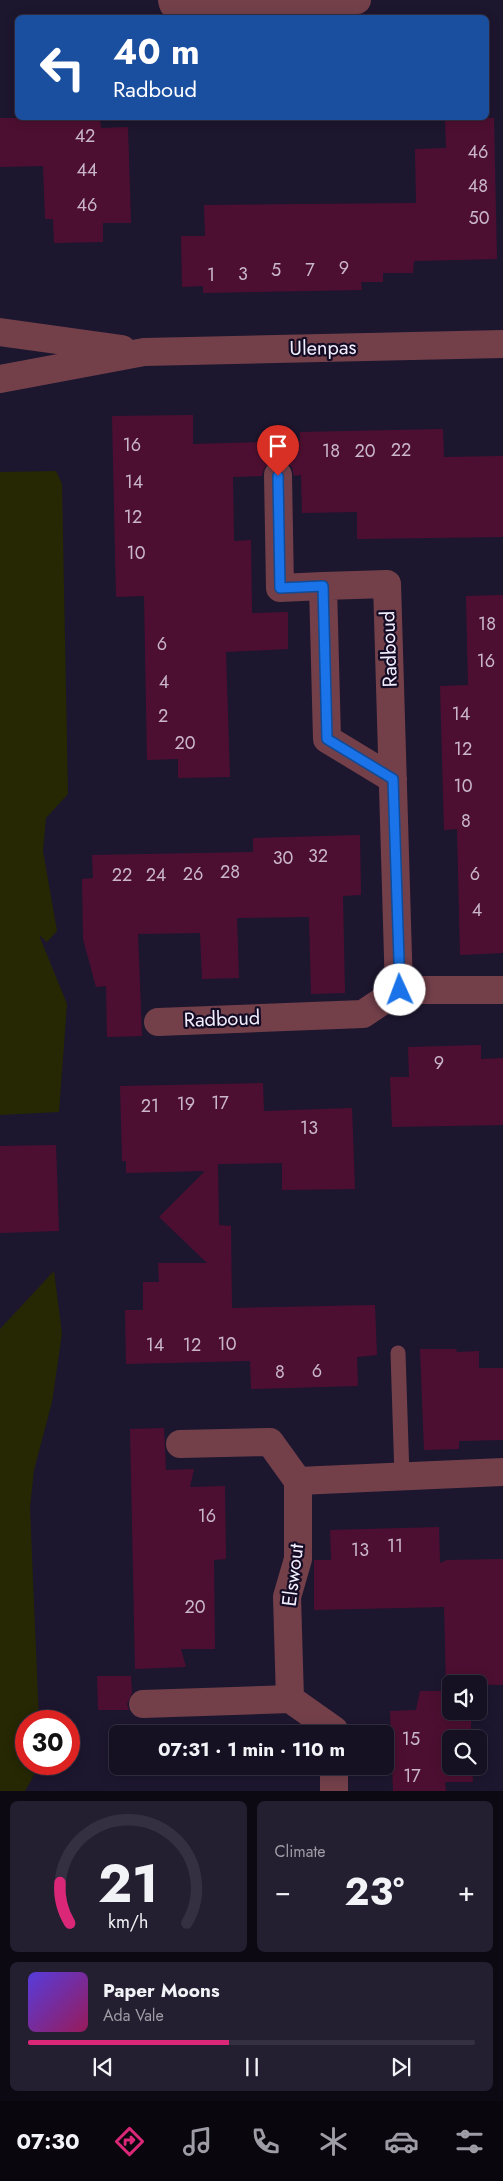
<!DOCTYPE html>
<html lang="en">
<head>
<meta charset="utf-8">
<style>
  body { margin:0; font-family:Jost,sans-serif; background:#231e30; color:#f1f3f6; height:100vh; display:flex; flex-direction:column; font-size:19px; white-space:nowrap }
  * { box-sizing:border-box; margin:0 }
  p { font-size:16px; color:#9e9da6 }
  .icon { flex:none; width:28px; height:28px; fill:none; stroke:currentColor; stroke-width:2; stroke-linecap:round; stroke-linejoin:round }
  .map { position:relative; height:1791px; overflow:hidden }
  .details { display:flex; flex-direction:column; gap:10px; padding:10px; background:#0c0913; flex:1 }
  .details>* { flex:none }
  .guide { position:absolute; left:15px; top:15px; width:474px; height:105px; border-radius:8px; box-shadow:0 2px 12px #0003,0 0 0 1px #353041; background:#1a4fa0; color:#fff; overflow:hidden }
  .controls { position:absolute; left:442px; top:1675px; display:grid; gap:10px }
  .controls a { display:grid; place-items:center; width:45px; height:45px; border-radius:8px; background:#161023; box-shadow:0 2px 12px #0003,0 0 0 1px #353041; font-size:25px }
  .speed { position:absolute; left:15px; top:1710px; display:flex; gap:10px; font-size:25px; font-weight:700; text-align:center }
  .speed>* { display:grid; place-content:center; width:65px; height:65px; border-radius:50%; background:#161023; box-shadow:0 2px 12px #0003,0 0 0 1px #353041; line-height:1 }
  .speed .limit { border:8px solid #d22; background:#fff; color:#111 }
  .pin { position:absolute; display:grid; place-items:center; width:42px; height:42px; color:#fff; margin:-51px -21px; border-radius:50% 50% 50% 0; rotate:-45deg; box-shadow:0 0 5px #0007 }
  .pin .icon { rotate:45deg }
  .me { position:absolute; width:55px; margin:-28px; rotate:358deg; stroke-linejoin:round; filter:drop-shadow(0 0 4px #0008) }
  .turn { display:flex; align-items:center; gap:18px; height:105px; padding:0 15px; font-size:22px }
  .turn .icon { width:65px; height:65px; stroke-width:2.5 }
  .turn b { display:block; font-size:35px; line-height:42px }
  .big { font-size:38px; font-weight:700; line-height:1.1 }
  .details .tile { flex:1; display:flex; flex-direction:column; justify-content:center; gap:8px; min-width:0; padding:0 18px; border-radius:8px; background:#231e30 }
  .details .dial { align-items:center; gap:0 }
  .dial svg { height:130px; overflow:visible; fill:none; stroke:#353041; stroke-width:7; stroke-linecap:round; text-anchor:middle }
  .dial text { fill:#f1f3f6; stroke:none }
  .song { display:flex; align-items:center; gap:15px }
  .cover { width:60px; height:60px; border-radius:8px; background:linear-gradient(135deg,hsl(250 70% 55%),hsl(330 70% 35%)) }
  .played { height:5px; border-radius:2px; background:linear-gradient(90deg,#db2777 45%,#353041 45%) }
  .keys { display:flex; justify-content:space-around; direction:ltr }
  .heat { display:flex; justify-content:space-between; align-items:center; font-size:28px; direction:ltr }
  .details .tiles { flex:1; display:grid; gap:10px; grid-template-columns:1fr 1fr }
  .tile:last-child { grid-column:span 2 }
  .trip { position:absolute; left:109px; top:1725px; width:285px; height:50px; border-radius:8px; background:#161023; box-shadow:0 2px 12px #0003,0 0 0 1px #353041; font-weight:700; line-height:50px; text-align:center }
  .tabs { display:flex; height:80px; justify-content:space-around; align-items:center; background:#09060e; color:#9e9da6 }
  .tabs .icon { width:35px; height:35px }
  .tabs .selected { color:#db2777 }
  .tabs b { font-size:22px; color:#f1f3f6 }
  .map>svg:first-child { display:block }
  .green { fill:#252802 }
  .building { fill:#4d0f31 }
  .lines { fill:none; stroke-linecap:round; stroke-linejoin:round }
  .service { stroke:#73404a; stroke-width:15 }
  .minor { stroke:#73404a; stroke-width:28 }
  .tertiary { stroke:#73404a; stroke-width:28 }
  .route-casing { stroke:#114b97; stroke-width:12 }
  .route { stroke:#1a73e8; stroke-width:9 }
  .labels { text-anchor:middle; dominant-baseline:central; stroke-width:4.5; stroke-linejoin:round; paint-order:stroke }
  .number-label { font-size:18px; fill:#c9b6ca }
  .street-label { font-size:20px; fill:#f2eefd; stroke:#140c25 }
</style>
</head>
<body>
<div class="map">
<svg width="503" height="1791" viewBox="0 0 503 1791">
  <rect width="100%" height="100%" fill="#1d162f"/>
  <path class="green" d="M 56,471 L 62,484 L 68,794 L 46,818 L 43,851 L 57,931 L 47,942 L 39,935 L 67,1004 L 59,1112 L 0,1115 L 0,472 Z
    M 54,1271 L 62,1334 L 52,1402 L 34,1470 L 30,1508 L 39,1721 L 26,1721 L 26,1764 L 36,1764 L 34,1775 L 25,1791 L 0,1791 L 0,1329 Z"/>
  <path class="building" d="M 0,118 L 100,118 L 101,128 L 128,127 L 131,223 L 103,223 L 103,242 L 54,243 L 53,219 L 45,219 L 43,166 L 0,167 Z
    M 445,118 L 494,118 L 497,259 L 414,261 L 413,273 L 383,273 L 383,282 L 361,282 L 362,290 L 203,293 L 203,286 L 182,287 L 181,236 L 205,236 L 204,205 L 416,203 L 415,149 L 446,148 Z
    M 193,415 L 193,444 L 300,441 L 300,432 L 443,429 L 444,457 L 503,456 L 503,537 L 357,539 L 357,512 L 302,513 L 301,475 L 294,476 L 292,467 L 285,461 L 277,459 L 270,462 L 264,468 L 262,476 L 233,477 L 234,541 L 251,540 L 252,613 L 288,612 L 288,649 L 226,652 L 230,777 L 178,778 L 178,759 L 147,760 L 144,596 L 116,597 L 112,416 Z
    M 503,595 L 503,953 L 460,955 L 457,829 L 444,830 L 440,686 L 468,685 L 466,596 Z
    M 360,835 L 361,895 L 343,896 L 345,993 L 311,994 L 309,917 L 237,918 L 239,978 L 202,979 L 200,933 L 138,934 L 142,1036 L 107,1037 L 106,986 L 96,987 L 83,939 L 82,879 L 93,878 L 92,855 L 253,852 L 253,838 Z
    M 481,1045 L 481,1059 L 503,1058 L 503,1125 L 392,1127 L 390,1077 L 409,1077 L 408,1047 Z
    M 263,1083 L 264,1111 L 352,1108 L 355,1189 L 282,1190 L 282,1163 L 218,1164 L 219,1225 L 231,1226 L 232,1308 L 375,1305 L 377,1355 L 357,1357 L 358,1386 L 251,1389 L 250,1361 L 126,1364 L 125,1310 L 143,1310 L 143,1282 L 159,1282 L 158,1263 L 207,1263 L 159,1217 L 205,1171 L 126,1173 L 126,1161 L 122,1161 L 120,1086 Z
    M 56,1145 L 59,1231 L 0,1233 L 0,1146 Z
    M 420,1349 L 456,1349 L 457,1352 L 479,1351 L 479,1368 L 503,1368 L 503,1440 L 459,1441 L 459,1449 L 424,1450 Z
    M 164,1428 L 166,1470 L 194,1469 L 190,1487 L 225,1486 L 226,1559 L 214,1560 L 215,1649 L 181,1649 L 186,1667 L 135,1669 L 130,1429 Z
    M 439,1527 L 440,1563 L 447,1560 L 503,1559 L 503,1685 L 451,1684 L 451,1686 L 446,1686 L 444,1607 L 314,1610 L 314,1560 L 331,1560 L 330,1530 Z
    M 97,1676 L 131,1676 L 132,1693 L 127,1704 L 129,1710 L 98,1710 Z
    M 420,1691 L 451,1691 L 451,1711 L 471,1711 L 471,1739 L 451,1739 L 451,1766 L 472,1766 L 473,1782 L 445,1782 L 446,1791 L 393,1791 L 390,1711 L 416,1710 Z"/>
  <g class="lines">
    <path class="service" d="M 398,1353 L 402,1477"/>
    <path class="minor" d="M 172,0 L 173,4 L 357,0
      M 278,475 L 280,588 L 323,586 L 327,739 L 393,779
      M 323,586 L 387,584 L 399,990
      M 158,1022 L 363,1014 L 399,990 L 503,990
      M 298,1481 L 503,1472
      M 290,1699 L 334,1730 L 334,1734
      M 143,1704 L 290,1699 L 287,1597 L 298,1559 L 298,1481 L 270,1442 L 180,1444
      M 334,1766 L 334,1791"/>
    <path class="tertiary" d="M 0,332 L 122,349
      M 0,379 L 144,352 L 503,344"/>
  </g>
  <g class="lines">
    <g class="route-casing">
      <path id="route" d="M 278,476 L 280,588 L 323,586 L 327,739 L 393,779 L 400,990"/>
    </g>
    <use href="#route" class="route"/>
  </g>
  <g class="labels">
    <g class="number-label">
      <text x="85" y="136">42</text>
      <text x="478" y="152">46</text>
      <text x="87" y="170">44</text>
      <text x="478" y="186">48</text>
      <text x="87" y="205">46</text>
      <text x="479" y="218">50</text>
      <text x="344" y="268">9</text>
      <text x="276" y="270">5</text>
      <text x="310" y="270">7</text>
      <text x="243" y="274">3</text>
      <text x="211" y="275">1</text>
      <text x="132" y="445">16</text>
      <text x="401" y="450">22</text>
      <text x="331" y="451">18</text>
      <text x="365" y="451">20</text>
      <text x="134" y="482">14</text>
      <text x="133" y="517">12</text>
      <text x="136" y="553">10</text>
      <text x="487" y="624">18</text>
      <text x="162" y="644">6</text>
      <text x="486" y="661">16</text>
      <text x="164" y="682">4</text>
      <text x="461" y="714">14</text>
      <text x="163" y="716">2</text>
      <text x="185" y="743">20</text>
      <text x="463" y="749">12</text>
      <text x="463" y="786">10</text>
      <text x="466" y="821">8</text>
      <text x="318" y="856">32</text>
      <text x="283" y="858">30</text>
      <text x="230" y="872">28</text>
      <text x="193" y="874">26</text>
      <text x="475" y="874">6</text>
      <text x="122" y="875">22</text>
      <text x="156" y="875">24</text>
      <text x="477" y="910">4</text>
      <text x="439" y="1063">9</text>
      <text x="220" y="1103">17</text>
      <text x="186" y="1104">19</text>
      <text x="150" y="1106">21</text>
      <text x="309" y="1128">13</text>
      <text x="227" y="1344">10</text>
      <text x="155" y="1345">14</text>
      <text x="192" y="1345">12</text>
      <text x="317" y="1371">6</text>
      <text x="280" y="1372">8</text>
      <text x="207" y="1516">16</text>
      <text x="395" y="1546">11</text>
      <text x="360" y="1550">13</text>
      <text x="195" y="1607">20</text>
      <text x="411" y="1739">15</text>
      <text x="412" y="1776">17</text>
    </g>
    <g class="street-label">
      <text transform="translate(323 348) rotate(-1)">Ulenpas</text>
      <text transform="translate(389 649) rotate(-92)">Radboud</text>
      <text transform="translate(222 1019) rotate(-2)">Radboud</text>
      <text transform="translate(293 1575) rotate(-83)">Elswout</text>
    </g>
  </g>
</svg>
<div class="controls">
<a><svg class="icon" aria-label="sound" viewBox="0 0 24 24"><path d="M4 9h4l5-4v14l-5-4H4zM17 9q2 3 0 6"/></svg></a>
<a><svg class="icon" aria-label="search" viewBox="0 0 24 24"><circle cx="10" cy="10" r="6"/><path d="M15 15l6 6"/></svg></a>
</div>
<div class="speed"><div class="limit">30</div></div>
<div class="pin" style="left:278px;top:476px;background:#d93025"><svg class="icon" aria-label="arrive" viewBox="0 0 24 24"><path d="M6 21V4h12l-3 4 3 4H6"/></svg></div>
<svg class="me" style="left:400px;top:990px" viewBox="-20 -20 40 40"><circle r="19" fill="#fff"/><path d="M0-13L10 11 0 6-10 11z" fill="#1a73e8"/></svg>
<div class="trip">07:31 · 1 min · 110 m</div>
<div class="guide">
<div class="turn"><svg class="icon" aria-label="left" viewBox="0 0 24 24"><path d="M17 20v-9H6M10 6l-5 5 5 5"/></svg><div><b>40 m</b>Radboud</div></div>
</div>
</div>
<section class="details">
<div class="tiles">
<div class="tile dial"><svg viewBox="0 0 100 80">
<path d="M14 69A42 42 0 1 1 86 69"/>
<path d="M14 69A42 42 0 0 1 8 44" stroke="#db2777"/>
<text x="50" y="56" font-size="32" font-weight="700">21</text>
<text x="50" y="72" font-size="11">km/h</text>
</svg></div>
<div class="tile"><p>Climate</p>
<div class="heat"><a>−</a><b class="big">23°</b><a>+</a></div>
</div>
<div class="tile">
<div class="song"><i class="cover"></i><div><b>Paper Moons</b><p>Ada Vale</p></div></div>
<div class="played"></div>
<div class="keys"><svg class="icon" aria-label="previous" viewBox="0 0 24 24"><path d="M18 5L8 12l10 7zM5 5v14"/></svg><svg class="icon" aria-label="pause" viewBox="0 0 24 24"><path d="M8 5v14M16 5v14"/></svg><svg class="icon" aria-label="next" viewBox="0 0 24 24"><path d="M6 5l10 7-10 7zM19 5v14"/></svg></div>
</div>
</div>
</section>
<nav class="tabs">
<b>07:30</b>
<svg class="icon selected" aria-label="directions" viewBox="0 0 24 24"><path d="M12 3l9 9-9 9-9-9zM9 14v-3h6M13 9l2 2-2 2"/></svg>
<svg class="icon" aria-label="music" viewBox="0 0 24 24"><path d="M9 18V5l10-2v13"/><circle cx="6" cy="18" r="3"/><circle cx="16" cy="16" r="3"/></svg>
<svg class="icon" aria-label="phone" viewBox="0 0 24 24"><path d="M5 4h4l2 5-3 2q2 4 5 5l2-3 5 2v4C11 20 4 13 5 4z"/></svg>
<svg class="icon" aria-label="climate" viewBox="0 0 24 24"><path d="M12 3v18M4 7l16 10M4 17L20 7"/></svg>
<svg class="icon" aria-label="car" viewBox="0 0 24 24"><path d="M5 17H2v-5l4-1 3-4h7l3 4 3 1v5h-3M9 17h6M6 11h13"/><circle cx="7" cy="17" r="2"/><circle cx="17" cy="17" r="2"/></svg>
<svg class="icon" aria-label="filters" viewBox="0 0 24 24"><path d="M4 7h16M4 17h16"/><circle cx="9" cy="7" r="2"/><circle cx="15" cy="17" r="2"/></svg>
</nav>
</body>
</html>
